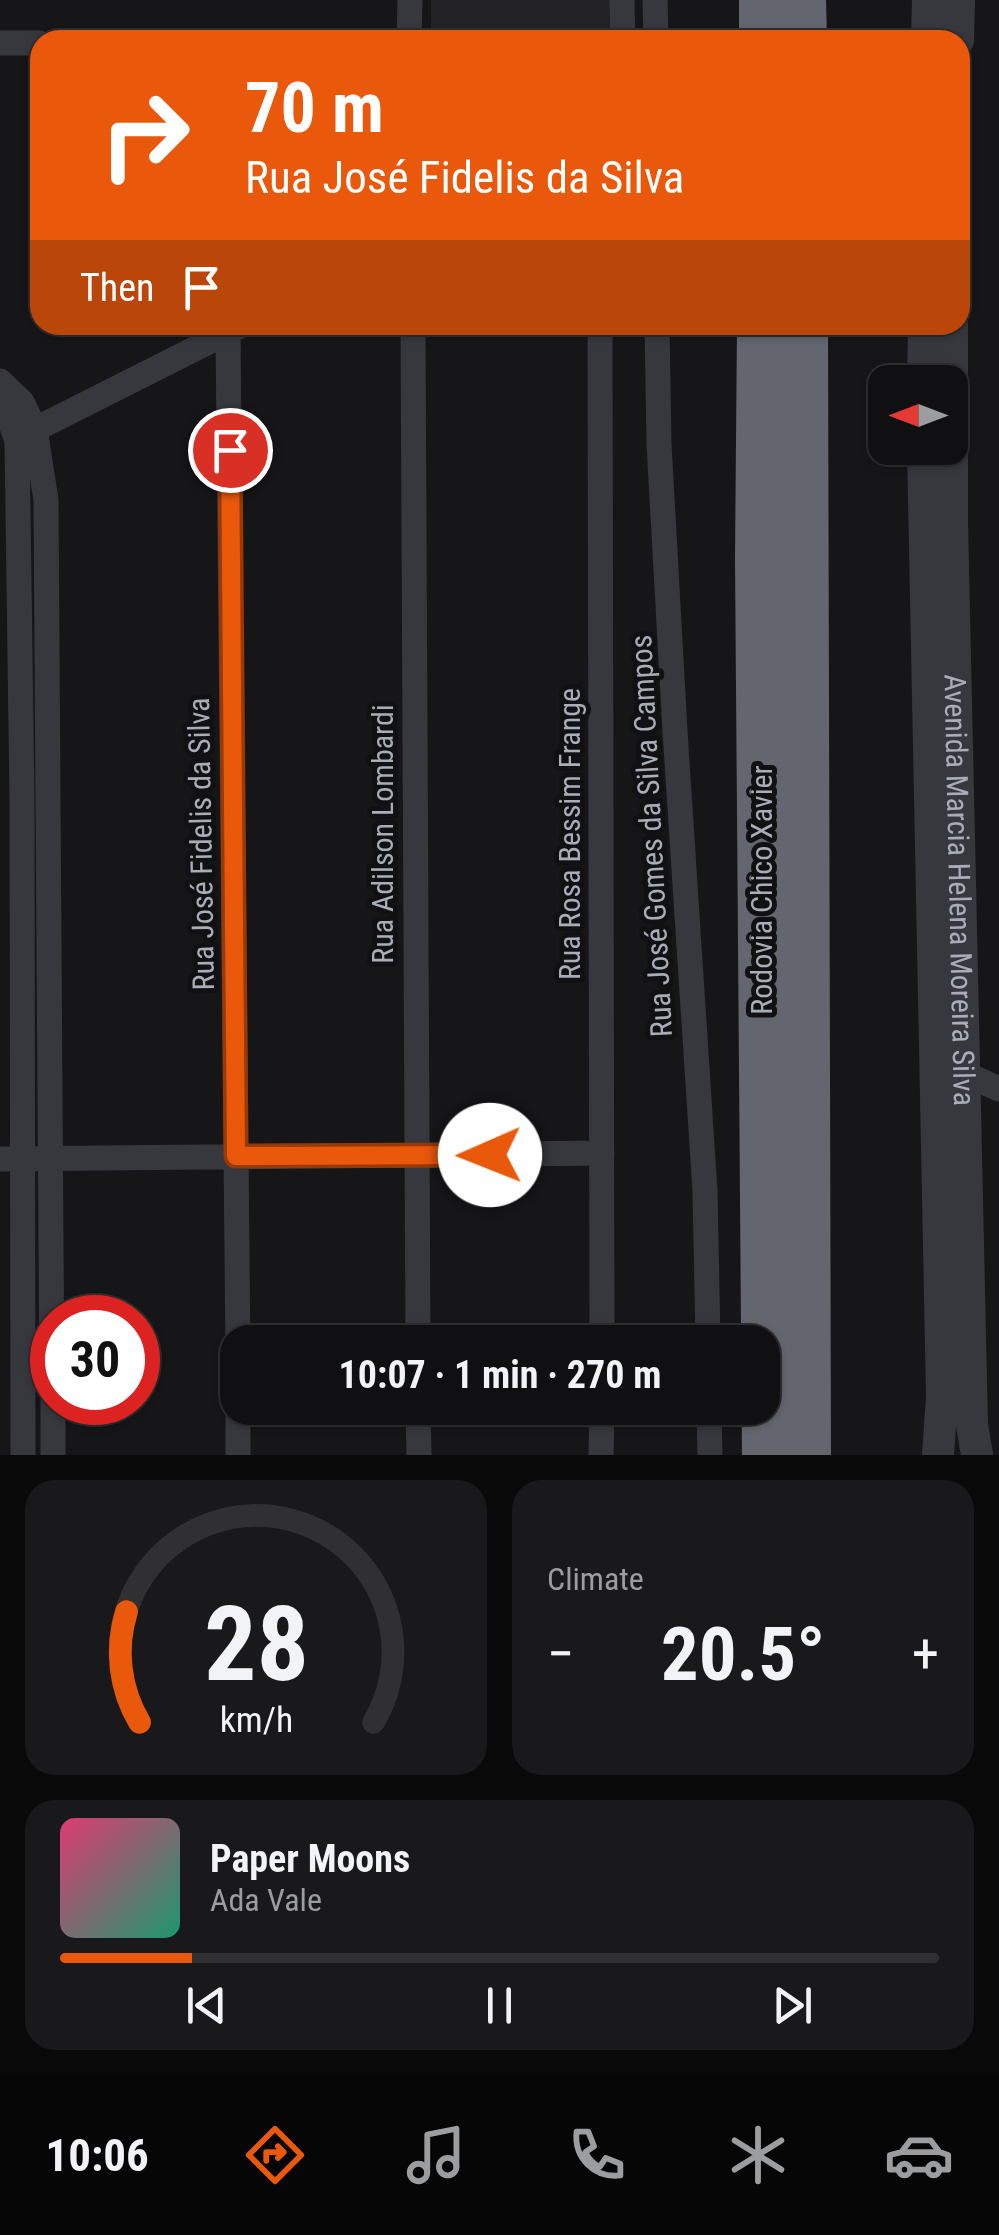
<!DOCTYPE html>
<html lang="en">
<head>
<meta charset="utf-8">
<style>
  body { margin:0; font-family:"Roboto Condensed",sans-serif; background:#19191b; color:#f1f3f6; height:100vh; display:flex; flex-direction:column; font-size:38px; white-space:nowrap }
  * { box-sizing:border-box; margin:0 }
  p { font-size:32px; color:#9c9d9f }
  .icon { flex:none; width:55px; height:55px; fill:none; stroke:currentColor; stroke-width:2; stroke-linecap:round; stroke-linejoin:round }
  .map { position:relative; height:1455px; overflow:hidden }
  .drawer { display:flex; flex-direction:column; gap:25px; padding:25px; background:#09090a; flex:1 }
  .drawer>* { flex:none }
  .hud { position:absolute; left:30px; top:30px; width:940px; height:305px; border-radius:30px; box-shadow:0 2px 8px #0004,0 0 0 2px #303032; background:#ea580c; color:#fff; overflow:hidden }
  .needle { width:65px; rotate:270deg }
  .fabs { position:absolute; left:868px; top:365px; display:grid; gap:20px }
  .fabs a { display:grid; place-items:center; width:100px; height:100px; border-radius:20px; background:#101012; box-shadow:0 2px 8px #0004,0 0 0 2px #303032; font-size:50px }
  .speed { position:absolute; left:30px; top:1295px; display:flex; gap:20px; font-size:50px; font-weight:700; text-align:center }
  .speed>* { display:grid; place-content:center; width:130px; height:130px; border-radius:50%; background:#101012; box-shadow:0 2px 8px #0004,0 0 0 2px #303032; line-height:1 }
  .speed .limit { border:15px solid #d22; background:#fff; color:#111 }
  .pin { position:absolute; display:grid; place-items:center; width:85px; height:85px; color:#fff; margin:-42px; border:5px solid #fff; border-radius:50%; box-shadow:0 2px 10px #0007 }
  .me { position:absolute; width:110px; margin:-55px; rotate:269deg; stroke-linejoin:round; filter:drop-shadow(0 0 8px #0008) }
  .turn { display:flex; align-items:center; gap:35px; height:210px; padding:0 50px; font-size:45px }
  .turn .icon { width:130px; height:130px; stroke-width:2.5 }
  .turn b { display:block; font-size:70px; line-height:85px }
  .then { display:flex; align-items:center; height:95px; padding:0 50px; background:#0003; gap:20px; font-size:38px }
  .big { font-size:75px; font-weight:700; line-height:1.1 }
  .drawer .card { flex:1; display:flex; flex-direction:column; justify-content:center; gap:15px; min-width:0; padding:0 35px; border-radius:30px; background:#19191b }
  .drawer .dial { align-items:center; gap:0 }
  .dial svg { height:260px; overflow:visible; fill:none; stroke:#303032; stroke-width:7; stroke-linecap:round; text-anchor:middle }
  .dial text { fill:#f1f3f6; stroke:none }
  .song { display:flex; align-items:center; gap:30px }
  .cover { width:120px; height:120px; border-radius:15px; background:linear-gradient(135deg,hsl(340 70% 55%),hsl(160 70% 35%)) }
  .played { height:10px; border-radius:5px; background:linear-gradient(90deg,#ea580c 15%,#303032 15%) }
  .keys { display:flex; justify-content:space-around; direction:ltr }
  .heat { display:flex; justify-content:space-between; align-items:center; font-size:55px; direction:ltr }
  .drawer .tiles { flex:1; display:grid; gap:25px; grid-template-columns:1fr 1fr }
  .card:last-child { grid-column:span 2 }
  .trip { position:absolute; left:220px; top:1325px; width:560px; height:100px; border-radius:30px; background:#101012; box-shadow:0 2px 8px #0004,0 0 0 2px #303032; font-weight:700; line-height:100px; text-align:center }
  .menu { display:flex; height:160px; justify-content:space-around; align-items:center; background:#060607; color:#9c9d9f }
  .menu .icon { width:70px; height:70px }
  .menu .selected { color:#ea580c }
  .menu b { font-size:45px; color:#f1f3f6 }
  .map>svg:first-child { display:block }
  .built { fill:#222225 }
  .lines { fill:none; stroke-linecap:round; stroke-linejoin:round }
  .minor { stroke:#37383d; stroke-width:25 }
  .tertiary { stroke:#37383d; stroke-width:32 }
  .motorway { stroke:#63666e; stroke-width:48 }
  .route-casing { stroke:#983908; stroke-width:25 }
  .route { stroke:#ea580c; stroke-width:18 }
  .labels { text-anchor:middle; dominant-baseline:central; stroke-width:10; stroke-linejoin:round; paint-order:stroke }
  .street-label { font-size:30px; fill:#a8adb8; stroke:#111113 }
</style>
</head>
<body>
<div class="map">
<svg width="999" height="1455" viewBox="0 0 999 1455">
  <rect width="100%" height="100%" fill="#161618"/>
  <path class="built" d="M 431,0 L 614,0 L 615,40 L 431,40 Z"/>
  <g class="lines">
    <path class="minor" d="M 622,0 L 623,40
      M 655,0 L 656,40
      M 409,40 L 410,0
      M 0,43 L 40,43
      M 413,325 L 418,1342
      M 600,325 L 602,1342
      M 657,325 L 659,444 L 675,731 L 705,1191 L 708,1342
      M 228,332 L 238,1355
      M 0,381 L 22,402 L 35,429 L 46,500 L 52,1392
      M 1,383 L 3,401 L 17,441 L 22,798 L 23,1455
      M 24,435 L 238,327
      M 966,1074 L 999,1089
      M 0,1159 L 602,1153
      M 53,1402 L 53,1455
      M 238,1408 L 238,1455
      M 418,1408 L 419,1455
      M 709,1408 L 710,1455
      M 601,1455 L 602,1408"/>
    <g class="tertiary">
      <path d="M 927,40 L 928,0"/>
      <path d="M 958,40 L 959,0"/>
      <path id="s1" d="M 952,325 L 952,522 L 972,1425 L 977,1455"/>
      <path d="M 923,382 L 924,325"/>
      <path d="M 923,448 L 942,1396 L 938,1455"/>
    </g>
    <path class="motorway" d="M 763,0 L 763,40
      M 802,0 L 803,40
      M 761,325 L 759,559 L 766,1455
      M 804,325 L 807,1455"/>
  </g>
  <g class="lines">
    <g class="route-casing">
      <path id="route" d="M 230,450 L 236,1156 L 490,1155"/>
    </g>
    <use href="#route" class="route"/>
  </g>
  <g class="labels">
    <g class="street-label">
      <text transform="translate(382 834) rotate(-90)">Rua Adilson Lombardi</text>
      <text transform="translate(569 834) rotate(-90)">Rua Rosa Bessim Frange</text>
      <text transform="translate(651 836) rotate(-93)">Rua José Gomes da Silva Campos</text>
      <text transform="translate(201 844) rotate(-91)">Rua José Fidelis da Silva</text>
      <text transform="translate(761 890) rotate(-90)">Rodovia Chico Xavier</text>
      <text stroke="none"><textPath href="#s1" startOffset="565">Avenida Marcia Helena Moreira Silva</textPath></text>
    </g>
  </g>
</svg>
<div class="fabs">
<a><svg class="needle" viewBox="-14 -14 28 28"><path d="M0-13l5 13h-10z" fill="#e53935"/><path d="M0 13l5-13h-10z" fill="#9c9d9f"/></svg></a>
</div>
<div class="speed"><div class="limit">30</div></div>
<div class="pin" style="left:230px;top:450px;background:#d93025"><svg class="icon" aria-label="arrive" viewBox="0 0 24 24"><path d="M6 21V4h12l-3 4 3 4H6"/></svg></div>
<svg class="me" style="left:490px;top:1155px" viewBox="-20 -20 40 40"><circle r="19" fill="#fff"/><path d="M0-13L10 11 0 6-10 11z" fill="#ea580c"/></svg>
<div class="trip">10:07 · 1 min · 270 m</div>
<div class="hud">
<div class="turn"><svg class="icon" aria-label="right" viewBox="0 0 24 24"><path d="M7 20v-9h11M14 6l5 5-5 5"/></svg><div><b>70 m</b>Rua José Fidelis da Silva</div></div>
<div class="then">Then<svg class="icon" aria-label="arrive" viewBox="0 0 24 24"><path d="M6 21V4h12l-3 4 3 4H6"/></svg></div>
</div>
</div>
<section class="drawer">
<div class="tiles">
<div class="card dial"><svg viewBox="0 0 100 80">
<path d="M14 69A42 42 0 1 1 86 69"/>
<path d="M14 69A42 42 0 0 1 10 35" stroke="#ea580c"/>
<text x="50" y="56" font-size="32" font-weight="700">28</text>
<text x="50" y="72" font-size="11">km/h</text>
</svg></div>
<div class="card"><p>Climate</p>
<div class="heat"><a>−</a><b class="big">20.5°</b><a>+</a></div>
</div>
<div class="card">
<div class="song"><i class="cover"></i><div><b>Paper Moons</b><p>Ada Vale</p></div></div>
<div class="played"></div>
<div class="keys"><svg class="icon" aria-label="previous" viewBox="0 0 24 24"><path d="M18 5L8 12l10 7zM5 5v14"/></svg><svg class="icon" aria-label="pause" viewBox="0 0 24 24"><path d="M8 5v14M16 5v14"/></svg><svg class="icon" aria-label="next" viewBox="0 0 24 24"><path d="M6 5l10 7-10 7zM19 5v14"/></svg></div>
</div>
</div>
</section>
<nav class="menu">
<b>10:06</b>
<svg class="icon selected" aria-label="directions" viewBox="0 0 24 24"><path d="M12 3l9 9-9 9-9-9zM9 14v-3h6M13 9l2 2-2 2"/></svg>
<svg class="icon" aria-label="music" viewBox="0 0 24 24"><path d="M9 18V5l10-2v13"/><circle cx="6" cy="18" r="3"/><circle cx="16" cy="16" r="3"/></svg>
<svg class="icon" aria-label="phone" viewBox="0 0 24 24"><path d="M5 4h4l2 5-3 2q2 4 5 5l2-3 5 2v4C11 20 4 13 5 4z"/></svg>
<svg class="icon" aria-label="climate" viewBox="0 0 24 24"><path d="M12 3v18M4 7l16 10M4 17L20 7"/></svg>
<svg class="icon" aria-label="car" viewBox="0 0 24 24"><path d="M5 17H2v-5l4-1 3-4h7l3 4 3 1v5h-3M9 17h6M6 11h13"/><circle cx="7" cy="17" r="2"/><circle cx="17" cy="17" r="2"/></svg>
</nav>
</body>
</html>
